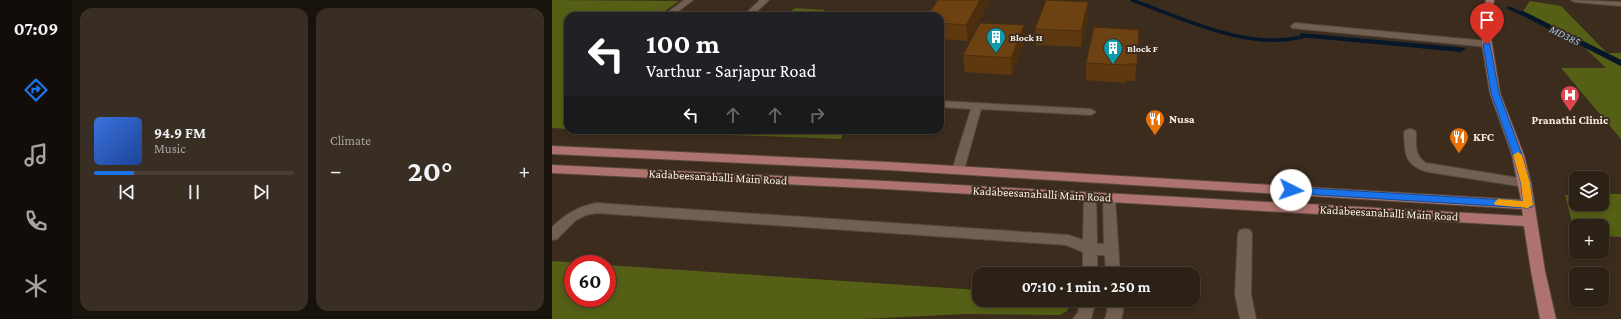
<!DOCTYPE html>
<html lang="en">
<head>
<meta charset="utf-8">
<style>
  body { margin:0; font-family:"Crimson Pro",serif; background:#382e23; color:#f1f3f6; height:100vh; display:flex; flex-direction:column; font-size:15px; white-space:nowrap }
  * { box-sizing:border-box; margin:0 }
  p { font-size:13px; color:#a6a3a1 }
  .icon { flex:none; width:22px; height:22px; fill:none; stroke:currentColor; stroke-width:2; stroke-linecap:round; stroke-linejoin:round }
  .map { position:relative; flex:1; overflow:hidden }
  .side { display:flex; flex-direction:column; gap:8px; padding:8px; background:#18120c; width:480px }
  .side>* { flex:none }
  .hud { position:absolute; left:12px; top:12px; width:380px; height:122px; border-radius:12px; box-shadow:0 2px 6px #0003,0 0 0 1px #483e35; background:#202124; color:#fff; overflow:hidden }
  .buttons { position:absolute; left:1017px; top:171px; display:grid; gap:8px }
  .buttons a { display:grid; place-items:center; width:40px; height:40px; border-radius:8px; background:#2c2116; box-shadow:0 2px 6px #0003,0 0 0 1px #483e35; font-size:20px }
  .speed { position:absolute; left:12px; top:255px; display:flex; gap:8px; font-size:20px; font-weight:700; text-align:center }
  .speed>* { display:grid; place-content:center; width:52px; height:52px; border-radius:50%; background:#2c2116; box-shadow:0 2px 6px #0003,0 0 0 1px #483e35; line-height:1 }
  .speed .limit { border:6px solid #d22; background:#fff; color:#111 }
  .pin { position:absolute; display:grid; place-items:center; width:34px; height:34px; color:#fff; margin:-41px -17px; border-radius:50% 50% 50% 0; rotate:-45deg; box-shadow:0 0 4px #0007 }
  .pin .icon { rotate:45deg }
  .me { position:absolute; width:44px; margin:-22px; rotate:94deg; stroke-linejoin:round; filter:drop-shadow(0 0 3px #0008) }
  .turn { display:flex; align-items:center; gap:14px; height:84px; padding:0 16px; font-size:18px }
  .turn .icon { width:52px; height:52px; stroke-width:2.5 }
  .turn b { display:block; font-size:28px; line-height:34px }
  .lanes { display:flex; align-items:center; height:38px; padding:0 16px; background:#0003; justify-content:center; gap:20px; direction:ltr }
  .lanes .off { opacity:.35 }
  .big { font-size:30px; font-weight:700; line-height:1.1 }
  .side .widget { flex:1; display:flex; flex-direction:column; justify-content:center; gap:6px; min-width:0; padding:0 14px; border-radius:12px; background:#382e23 }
  .song { display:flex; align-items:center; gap:12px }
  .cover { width:48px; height:48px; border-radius:6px; background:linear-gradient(135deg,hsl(220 70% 55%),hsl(220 70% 35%)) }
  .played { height:4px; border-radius:2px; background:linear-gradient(90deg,#1a73e8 20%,#483e35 20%) }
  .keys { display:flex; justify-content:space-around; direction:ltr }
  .heat { display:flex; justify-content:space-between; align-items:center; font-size:22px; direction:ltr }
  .side .tiles { flex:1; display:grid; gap:8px; grid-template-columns:repeat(2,1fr) }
  .trip { position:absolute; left:420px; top:267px; width:228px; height:40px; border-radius:12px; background:#2c2116; box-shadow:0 2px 6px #0003,0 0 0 1px #483e35; font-weight:700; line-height:40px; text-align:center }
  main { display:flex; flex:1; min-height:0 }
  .menu { display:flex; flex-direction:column; width:72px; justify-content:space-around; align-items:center; background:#120d09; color:#a6a3a1 }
  .menu .icon { width:28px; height:28px }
  .menu .current { color:#1a73e8 }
  .menu b { font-size:18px; color:#f1f3f6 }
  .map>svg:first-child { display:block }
  .green { fill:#555f16 }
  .water { fill:#051728 }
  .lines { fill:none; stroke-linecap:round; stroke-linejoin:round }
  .stream { stroke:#051728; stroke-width:3.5 }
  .minor-casing { stroke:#55483c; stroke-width:2 }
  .major-casing { stroke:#55483c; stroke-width:2 }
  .minor { fill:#716051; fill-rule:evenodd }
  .major { fill:#ae736e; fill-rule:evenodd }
  .wall { fill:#5e3910 }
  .shaded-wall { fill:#4c2e0d }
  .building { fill:#6d4213; stroke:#4c2e0d }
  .route { fill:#1a73e8; stroke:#114b97 }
  .slow { fill:#f59e0b }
  .labels { text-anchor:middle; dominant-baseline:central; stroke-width:4; stroke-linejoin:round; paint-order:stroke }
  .far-poi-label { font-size:10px; font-weight:bold; fill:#f7ede4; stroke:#3b2c1e; text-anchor:start }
  .far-water-label { font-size:11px; font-style:italic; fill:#9dcdfa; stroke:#3b2c1e }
  .poi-label { font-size:12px; font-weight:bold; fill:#f7ede4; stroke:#3b2c1e; text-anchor:start }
  .street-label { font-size:12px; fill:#f7ede4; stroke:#3b2c1e }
</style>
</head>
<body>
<main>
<nav class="menu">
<b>07:09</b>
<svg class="icon current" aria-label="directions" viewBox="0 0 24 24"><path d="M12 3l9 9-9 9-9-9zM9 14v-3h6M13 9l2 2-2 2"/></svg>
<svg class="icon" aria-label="music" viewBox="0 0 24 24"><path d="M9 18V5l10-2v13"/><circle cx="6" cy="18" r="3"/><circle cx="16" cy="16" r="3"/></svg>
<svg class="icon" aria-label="phone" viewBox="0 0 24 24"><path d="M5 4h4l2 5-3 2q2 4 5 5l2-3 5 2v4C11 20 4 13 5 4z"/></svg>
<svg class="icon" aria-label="climate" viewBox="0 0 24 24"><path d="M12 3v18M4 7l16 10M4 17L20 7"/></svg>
</nav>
<section class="side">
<div class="tiles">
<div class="widget">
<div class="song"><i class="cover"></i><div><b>94.9 FM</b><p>Music</p></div></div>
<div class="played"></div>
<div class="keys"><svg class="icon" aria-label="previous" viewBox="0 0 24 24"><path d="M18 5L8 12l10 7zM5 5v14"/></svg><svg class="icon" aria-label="pause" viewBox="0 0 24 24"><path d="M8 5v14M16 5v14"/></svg><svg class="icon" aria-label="next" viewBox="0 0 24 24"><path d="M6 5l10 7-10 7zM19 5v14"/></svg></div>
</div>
<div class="widget"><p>Climate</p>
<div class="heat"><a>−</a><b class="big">20°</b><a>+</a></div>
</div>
</div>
</section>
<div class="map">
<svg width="1069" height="319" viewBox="0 0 1069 319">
  <rect width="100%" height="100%" fill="#3b2c1e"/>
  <path class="green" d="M 0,0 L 127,1 L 106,16 L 16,16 L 16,129 L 0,128 Z
    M 978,1 L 1009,6 L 1055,53 L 1069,53 L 1069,60 L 971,11 Z
    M 243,8 L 273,10 L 267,16 L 233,16 Z
    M 1033,48 L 1069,66 L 1069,139 L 1009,68 L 1054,68 Z
    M 46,130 L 292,130 L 289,139 Z
    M 1050,194 L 1069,194 L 1069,237 L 1050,236 L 1050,226 L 1024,226 L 1024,235 L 1023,234 L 1013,195 L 1024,195 L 1024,204 L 1050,204 Z
    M 0,261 L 46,264 L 21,264 L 21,298 L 55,298 L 55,265 L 427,290 L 427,300 L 517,300 L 518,304 L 515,311 L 507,315 L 413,314 L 311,319 L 0,319 Z"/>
  <path class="water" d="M 961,11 L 971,11 L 1069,60 L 1069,66 Z
    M 748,33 L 905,47 L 914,48 L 909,52 L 748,37 Z"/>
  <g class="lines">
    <path class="stream" d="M 580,0 C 632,19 698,52 753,36
      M 957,8 L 969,13"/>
    <g class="minor-casing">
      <path id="minor" d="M 132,0 L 141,0 L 120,16 L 111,16 Z
        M 208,0 L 217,0 L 200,16 L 191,16 Z
        M 1019,0 L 1069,2 L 1069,6 L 1023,2 Z
        M 743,23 L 935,41 L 940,44 L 935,47 L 740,28 L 739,26 Z
        M 388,101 L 539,109 L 544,112 L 539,115 L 429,109 L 412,170 L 410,173 L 402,173 L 400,170 L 419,109 L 388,107 Z
        M 858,129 L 862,130 L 864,132 C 864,144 862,156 874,163 L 973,179 L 977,180 L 979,183 L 977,186 L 973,187 L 876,172 C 852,165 853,154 852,132 L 854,130 Z
        M 538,193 L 543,194 L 544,197 L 545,244 L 552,244 L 551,198 L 552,195 L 557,194 L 562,195 L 563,198 L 568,274 L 554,274 L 553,255 L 545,255 L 545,274 L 531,274 L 531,252 L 514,245 L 44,213 L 34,215 L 24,220 L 5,239 L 0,240 L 0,227 C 14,214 25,207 44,203 L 516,235 L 531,240 L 532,197 L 533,194 Z
        M 693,229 L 698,230 L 700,234 L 699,294 L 704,319 L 688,319 L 683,294 L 686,234 L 688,230 Z
        M 528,300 L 544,300 L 539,319 L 521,319 L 526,312 Z
        M 555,300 L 571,300 L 571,312 L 569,319 L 553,319 L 555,312 Z"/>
    </g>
    <g class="major-casing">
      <path id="major" d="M 934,0 L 942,0 L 938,26 L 940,44 L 948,93 L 972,155 L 979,183 L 993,271 L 1004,319 L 988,319 L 979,271 L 972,226 L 333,189 L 0,173 L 0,165 L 333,181 L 971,216 L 970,209 L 336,170 L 0,154 L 0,146 L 336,162 L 969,200 L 960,155 L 938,93 L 930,44 L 930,26 Z"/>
    </g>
    <use href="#minor" class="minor"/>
    <use href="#major" class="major"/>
  </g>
  <path class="wall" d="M 536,2 L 536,17 L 529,47 L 484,45 L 483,29 Z
    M 437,3 L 416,41 L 388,39 L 388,16 Z
    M 587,30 L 583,81 L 573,81 L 573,83 L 534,80 L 534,63 Z
    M 473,41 L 460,75 L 413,72 L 411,55 Z"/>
  <path class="shaded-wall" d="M 428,0 L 436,0 L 437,3 L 416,41 L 414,25 Z
    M 536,2 L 536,17 L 529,47 L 529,31 Z
    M 472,25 L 473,41 L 460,75 L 459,58 Z"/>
  <path class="building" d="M 386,0 L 428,0 L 414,25 L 388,23 L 388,16 L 375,16 Z
    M 494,0 L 536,2 L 529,31 L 483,29 Z
    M 428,23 L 472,25 L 459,58 L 411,55 Z
    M 542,27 L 587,30 L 585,64 L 574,64 L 574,65 L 534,63 Z"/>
  <path class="route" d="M 935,42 L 938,44 L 947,93 L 970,155 L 978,183 L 981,205 L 980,207 L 976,208 L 735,193 L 734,190 L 735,188 L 739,187 L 971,201 L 969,183 L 961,155 L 939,93 L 931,44 Z"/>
  <path class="slow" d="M 966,152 L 970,155 L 978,183 L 981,205 L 976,208 L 943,205 L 942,203 L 946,199 L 971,201 L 969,183 L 961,155 Z"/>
  <defs>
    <g id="building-pin" transform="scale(1)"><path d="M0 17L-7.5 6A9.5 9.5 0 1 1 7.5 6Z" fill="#0f9aa8" stroke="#3b2c1e"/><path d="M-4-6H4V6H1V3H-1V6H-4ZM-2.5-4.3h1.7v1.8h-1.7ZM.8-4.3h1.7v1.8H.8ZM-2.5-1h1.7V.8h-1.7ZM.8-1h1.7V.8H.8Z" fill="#fff"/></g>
    <g id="hospital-pin" transform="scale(1)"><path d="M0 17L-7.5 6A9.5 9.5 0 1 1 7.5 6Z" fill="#e0444e" stroke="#3b2c1e"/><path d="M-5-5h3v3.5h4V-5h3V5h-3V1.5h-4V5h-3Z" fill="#fff"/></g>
    <g id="restaurant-pin" transform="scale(1)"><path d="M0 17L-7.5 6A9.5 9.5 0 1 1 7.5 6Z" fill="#e8710a" stroke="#3b2c1e"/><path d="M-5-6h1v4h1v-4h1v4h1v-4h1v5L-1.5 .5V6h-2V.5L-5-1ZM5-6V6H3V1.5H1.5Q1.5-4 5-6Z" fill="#fff"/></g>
  </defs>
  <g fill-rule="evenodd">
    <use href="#building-pin" x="444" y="37"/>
    <use href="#building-pin" x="561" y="48"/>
    <use href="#hospital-pin" x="1018" y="95"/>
    <use href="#restaurant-pin" x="603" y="119"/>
    <use href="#restaurant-pin" x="907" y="137"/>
  </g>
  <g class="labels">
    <g class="far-poi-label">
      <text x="458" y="37">Block H</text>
      <text x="575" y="48">Block F</text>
    </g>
    <g class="far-water-label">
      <text transform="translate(1013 35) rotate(26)">MD385</text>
    </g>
    <g class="poi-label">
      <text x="617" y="119">Nusa</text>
      <text x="1018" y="120" text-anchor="middle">Pranathi Clinic</text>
      <text x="921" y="137">KFC</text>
    </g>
    <g class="street-label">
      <text transform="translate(166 177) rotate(3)">Kadabeesanahalli Main Road</text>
      <text transform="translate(490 194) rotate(3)">Kadabeesanahalli Main Road</text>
      <text transform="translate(837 213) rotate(3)">Kadabeesanahalli Main Road</text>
    </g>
  </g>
</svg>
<div class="buttons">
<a><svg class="icon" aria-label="layers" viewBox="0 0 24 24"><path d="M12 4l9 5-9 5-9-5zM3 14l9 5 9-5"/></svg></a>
<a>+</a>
<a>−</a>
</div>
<div class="speed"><div class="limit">60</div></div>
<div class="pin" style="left:935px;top:44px;background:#d93025"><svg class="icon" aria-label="arrive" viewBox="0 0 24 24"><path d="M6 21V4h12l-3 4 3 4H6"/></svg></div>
<svg class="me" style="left:739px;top:190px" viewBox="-20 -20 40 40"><circle r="19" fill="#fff"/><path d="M0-13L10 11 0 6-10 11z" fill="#1a73e8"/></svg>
<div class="trip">07:10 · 1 min · 250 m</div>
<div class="hud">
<div class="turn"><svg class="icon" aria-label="left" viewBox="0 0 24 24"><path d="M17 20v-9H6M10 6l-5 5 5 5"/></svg><div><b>100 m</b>Varthur - Sarjapur Road</div></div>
<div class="lanes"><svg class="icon" aria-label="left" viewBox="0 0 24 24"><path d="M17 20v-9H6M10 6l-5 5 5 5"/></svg><svg class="icon off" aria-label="ahead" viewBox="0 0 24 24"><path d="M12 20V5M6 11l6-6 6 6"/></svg><svg class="icon off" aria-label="ahead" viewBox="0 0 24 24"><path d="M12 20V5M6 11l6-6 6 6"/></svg><svg class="icon off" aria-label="right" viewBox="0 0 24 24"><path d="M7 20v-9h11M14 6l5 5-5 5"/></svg></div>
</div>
</div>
</main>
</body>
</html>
